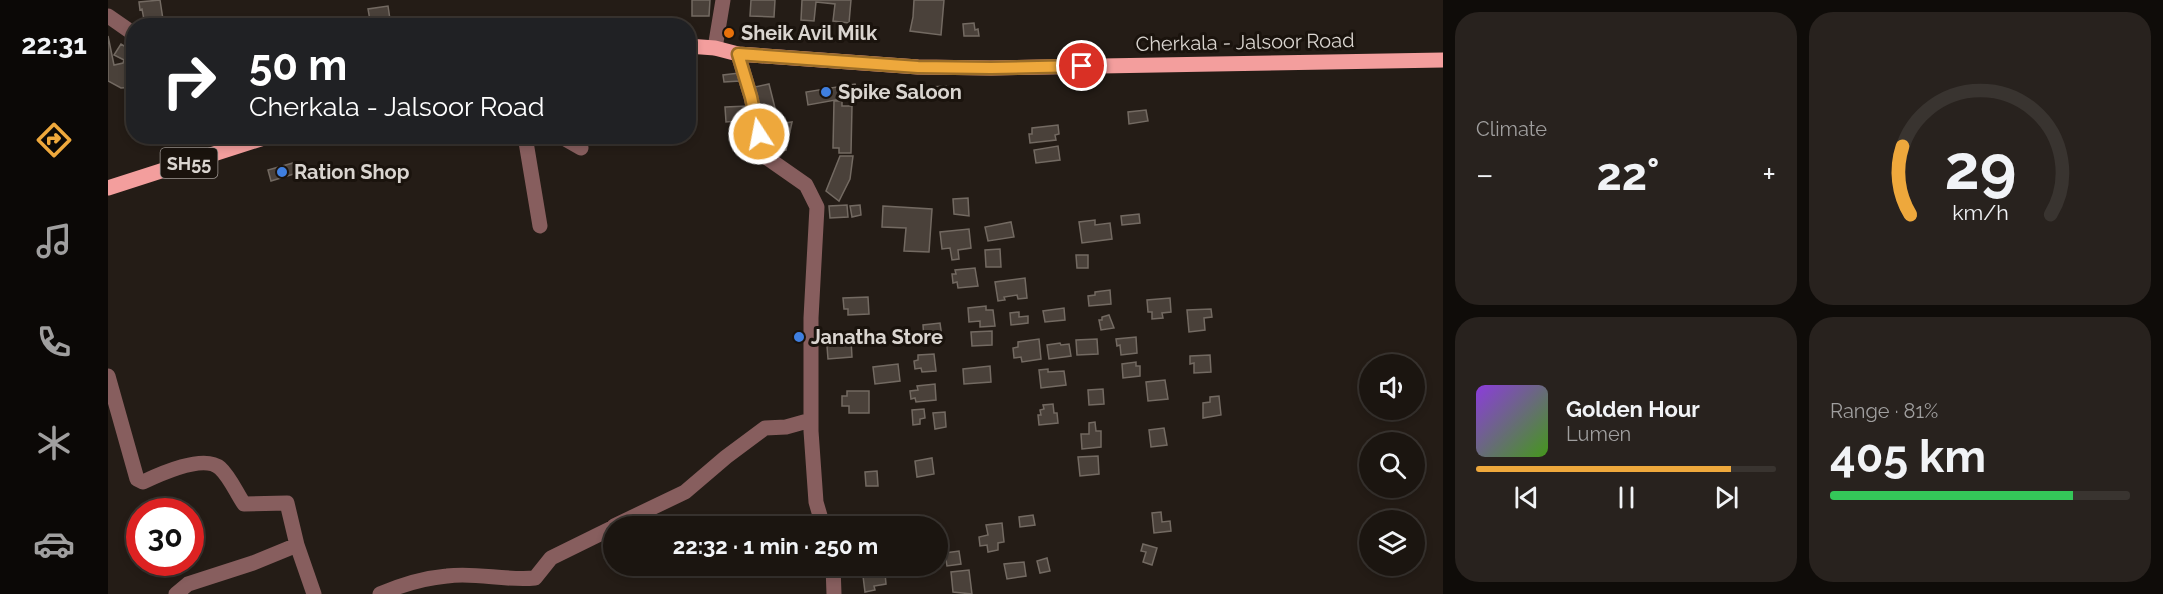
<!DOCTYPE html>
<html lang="en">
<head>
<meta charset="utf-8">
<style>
  body { margin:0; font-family:Raleway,sans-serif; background:#28221e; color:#f1f3f6; height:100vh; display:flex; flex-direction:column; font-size:22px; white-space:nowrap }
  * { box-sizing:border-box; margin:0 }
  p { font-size:20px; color:#a09f9f }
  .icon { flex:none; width:33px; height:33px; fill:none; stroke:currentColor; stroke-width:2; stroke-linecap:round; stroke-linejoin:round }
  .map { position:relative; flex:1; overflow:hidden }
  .details { display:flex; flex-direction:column; gap:12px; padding:12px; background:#0f0c09; width:720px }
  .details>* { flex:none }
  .hud { position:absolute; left:18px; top:18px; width:570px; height:126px; border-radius:24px; box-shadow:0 3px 9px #0003,0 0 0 2px #393430; background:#202124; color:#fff; overflow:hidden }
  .fabs { position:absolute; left:1251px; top:354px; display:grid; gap:12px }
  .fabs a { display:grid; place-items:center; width:66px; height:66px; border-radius:50%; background:#1b1510; box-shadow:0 3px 9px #0003,0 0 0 2px #393430; font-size:30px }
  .speed { position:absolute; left:18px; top:498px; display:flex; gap:12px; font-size:30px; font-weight:700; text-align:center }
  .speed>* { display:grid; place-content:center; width:78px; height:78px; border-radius:50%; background:#1b1510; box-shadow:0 3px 9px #0003,0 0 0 2px #393430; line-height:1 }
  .speed .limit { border:9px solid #d22; background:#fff; color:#111 }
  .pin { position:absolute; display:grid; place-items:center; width:51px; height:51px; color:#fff; margin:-26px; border:3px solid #fff; border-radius:50%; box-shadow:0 2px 6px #0007 }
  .me { position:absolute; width:66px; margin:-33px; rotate:349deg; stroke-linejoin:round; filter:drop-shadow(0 0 4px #0008) }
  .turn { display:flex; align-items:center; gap:21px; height:126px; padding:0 24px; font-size:27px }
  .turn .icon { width:78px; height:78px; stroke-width:2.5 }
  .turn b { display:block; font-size:42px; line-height:51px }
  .big { font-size:45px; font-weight:700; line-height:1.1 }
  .details .card { flex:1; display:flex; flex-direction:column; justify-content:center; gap:9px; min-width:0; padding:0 21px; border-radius:24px; background:#28221e }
  .details .dial { align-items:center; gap:0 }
  .dial svg { height:156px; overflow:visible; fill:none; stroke:#393430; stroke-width:7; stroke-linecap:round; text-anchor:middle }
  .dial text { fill:#f1f3f6; stroke:none }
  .song { display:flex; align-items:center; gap:18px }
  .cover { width:72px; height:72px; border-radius:9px; background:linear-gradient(135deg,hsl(270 70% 55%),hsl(100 70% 35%)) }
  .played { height:6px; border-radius:3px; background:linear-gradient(90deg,#eea83c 85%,#393430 85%) }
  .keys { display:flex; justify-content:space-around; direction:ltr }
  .heat { display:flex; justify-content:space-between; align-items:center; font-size:33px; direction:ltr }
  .charge { height:9px; border-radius:4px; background:linear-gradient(90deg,#34c759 81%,#393430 0) }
  .details .tiles { flex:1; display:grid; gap:12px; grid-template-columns:repeat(2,1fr) }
  .trip { position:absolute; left:495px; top:516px; width:345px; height:60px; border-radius:30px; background:#1b1510; box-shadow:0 3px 9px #0003,0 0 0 2px #393430; font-weight:700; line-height:60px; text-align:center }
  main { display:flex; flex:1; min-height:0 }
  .dock { display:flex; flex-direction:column; width:108px; justify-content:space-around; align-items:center; background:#0b0806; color:#a09f9f }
  .dock .icon { width:42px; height:42px }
  .dock .current { color:#eea83c }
  .dock b { font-size:27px; color:#f1f3f6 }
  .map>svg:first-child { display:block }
  .building { fill:#4a413a; stroke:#736a62; stroke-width:1.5 }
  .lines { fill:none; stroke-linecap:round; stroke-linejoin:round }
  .minor { stroke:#875e5e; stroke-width:15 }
  .major { stroke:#f39e9d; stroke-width:15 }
  .route-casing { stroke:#9b6d27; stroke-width:15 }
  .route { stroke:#eea83c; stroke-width:10 }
  .food-dot { fill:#e8710a; stroke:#1a130d; stroke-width:2 }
  .shop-dot { fill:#3f7fe0; stroke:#1a130d; stroke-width:2 }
  .labels { text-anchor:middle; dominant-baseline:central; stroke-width:6; stroke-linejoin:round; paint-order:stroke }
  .shield { fill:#1a130d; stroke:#a09b96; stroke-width:1.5 }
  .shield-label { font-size:18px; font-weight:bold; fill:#dad5d0 }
  .poi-label { font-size:20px; font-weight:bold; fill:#dad5d0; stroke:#1a130d; text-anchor:start }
  .street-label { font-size:20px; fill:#dad5d0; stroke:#1a130d }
</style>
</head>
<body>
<main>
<nav class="dock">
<b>22:31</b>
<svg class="icon current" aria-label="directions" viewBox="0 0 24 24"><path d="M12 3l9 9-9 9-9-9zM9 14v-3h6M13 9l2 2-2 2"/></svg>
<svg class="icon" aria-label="music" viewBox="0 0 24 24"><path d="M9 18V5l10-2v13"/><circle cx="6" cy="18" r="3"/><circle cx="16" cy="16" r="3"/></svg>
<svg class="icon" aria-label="phone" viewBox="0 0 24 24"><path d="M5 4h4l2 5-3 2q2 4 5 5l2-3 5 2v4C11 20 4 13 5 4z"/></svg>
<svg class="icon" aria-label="climate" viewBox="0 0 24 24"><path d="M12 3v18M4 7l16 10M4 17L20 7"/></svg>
<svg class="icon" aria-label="car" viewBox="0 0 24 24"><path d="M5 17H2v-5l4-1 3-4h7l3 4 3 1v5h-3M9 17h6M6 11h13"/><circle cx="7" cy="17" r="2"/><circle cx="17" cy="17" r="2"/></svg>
</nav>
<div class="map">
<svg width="1335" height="594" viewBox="0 0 1335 594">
  <rect width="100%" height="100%" fill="#241c16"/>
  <path class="building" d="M 52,0 L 56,26 L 45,26 L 45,24 L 37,25 L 34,9 L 32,10 L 31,2 Z
    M 584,0 L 602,0 L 601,16 L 584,16 Z
    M 643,0 L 667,0 L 666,17 L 642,16 Z
    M 694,0 L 743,0 L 741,23 L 725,21 L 727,4 L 708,2 L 706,21 L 693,20 Z
    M 806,0 L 836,0 L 833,35 L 802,31 L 805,17 Z
    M 280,6 L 283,26 L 263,26 L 260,9 Z
    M 866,23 L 867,30 L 870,29 L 871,36 L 856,36 L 855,24 Z
    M 0,36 L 6,65 L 15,63 L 16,60 L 6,55 L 13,44 L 26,52 L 26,87 L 13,88 L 0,81 Z
    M 631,73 L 632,81 L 616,82 L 615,75 Z
    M 661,84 L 669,116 L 654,119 L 647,87 Z
    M 747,84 L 750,96 L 700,105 L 698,92 Z
    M 838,86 L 839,97 L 824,98 L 823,87 Z
    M 726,101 L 734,101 L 734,106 L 744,106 L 743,153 L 731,153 L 731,148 L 725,148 Z
    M 640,106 L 641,120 L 618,122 L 617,107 Z
    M 1038,110 L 1040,121 L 1021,124 L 1020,112 Z
    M 684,122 L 678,150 L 670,151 L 670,147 L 667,147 L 664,125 Z
    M 950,125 L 951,134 L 947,135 L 948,140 L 922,143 L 921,134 L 924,134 L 924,128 Z
    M 950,146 L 952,160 L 928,163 L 926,150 Z
    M 732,156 L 745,156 L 742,179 L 731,201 L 718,191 Z
    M 185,163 L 189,173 L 163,181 L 160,170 Z
    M 860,198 L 861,216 L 846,214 L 845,199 Z
    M 739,205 L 740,217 L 722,218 L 721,206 Z
    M 752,205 L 753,215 L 744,217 L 742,206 Z
    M 775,206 L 824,209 L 821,252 L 796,251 L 798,228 L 774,227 Z
    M 1031,214 L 1032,223 L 1014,225 L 1013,216 Z
    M 987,220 L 987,225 L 1002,223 L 1004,239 L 974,243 L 971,222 Z
    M 903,222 L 906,237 L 880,241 L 877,227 Z
    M 861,229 L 863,248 L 850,250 L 851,259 L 844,260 L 842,248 L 834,249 L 832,232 Z
    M 892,249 L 893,267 L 878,267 L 877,250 Z
    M 968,255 L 980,255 L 980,268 L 969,268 Z
    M 867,268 L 870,286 L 850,288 L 849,282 L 845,283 L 844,274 L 848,274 L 847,270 Z
    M 917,278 L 919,298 L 910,299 L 909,295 L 896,297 L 897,300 L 890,301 L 887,282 Z
    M 1002,290 L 1003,304 L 981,306 L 980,296 L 987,295 L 987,292 Z
    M 760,297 L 761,314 L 740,315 L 740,309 L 736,309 L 735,298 Z
    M 1062,298 L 1063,312 L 1054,313 L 1055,318 L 1044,319 L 1044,312 L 1040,312 L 1039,300 Z
    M 878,306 L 878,310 L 885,310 L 887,326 L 872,327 L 872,321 L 861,322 L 860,308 Z
    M 956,308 L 957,320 L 937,322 L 935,311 Z
    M 1103,309 L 1104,317 L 1096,318 L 1097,330 L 1081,332 L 1079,310 Z
    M 911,312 L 911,317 L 920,316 L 920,323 L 903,325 L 902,313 Z
    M 1001,315 L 1006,328 L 993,330 L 991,320 L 994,320 L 994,317 Z
    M 832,323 L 834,337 L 816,339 L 815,325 Z
    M 884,331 L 884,345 L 864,346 L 863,332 Z
    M 1028,337 L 1029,353 L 1013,355 L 1012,345 L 1009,346 L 1008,339 Z
    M 931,339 L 933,359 L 914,362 L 913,357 L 906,358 L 905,348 L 910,347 L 910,342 Z
    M 989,339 L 990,354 L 969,355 L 968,340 Z
    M 743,340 L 744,357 L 720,359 L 719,346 L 725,346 L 725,341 Z
    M 952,343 L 953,345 L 961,344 L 963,356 L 941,359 L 939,345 Z
    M 826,354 L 828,371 L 814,372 L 813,368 L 807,369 L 806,361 L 810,360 L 810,355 Z
    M 1102,355 L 1103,372 L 1086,373 L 1086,363 L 1082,364 L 1082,356 Z
    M 1028,362 L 1028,366 L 1032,366 L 1032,376 L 1015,378 L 1014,364 Z
    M 790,364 L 792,381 L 767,384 L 765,367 Z
    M 882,366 L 883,382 L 856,384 L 855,369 Z
    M 940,369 L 940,372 L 956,371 L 958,385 L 933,388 L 931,370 Z
    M 1057,380 L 1060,399 L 1040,401 L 1038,382 Z
    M 827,384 L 828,400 L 808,402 L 807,398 L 803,399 L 802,391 L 810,390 L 809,386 Z
    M 995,389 L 996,404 L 981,405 L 980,390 Z
    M 739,391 L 761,391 L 761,413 L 741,413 L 741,406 L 734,406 L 734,396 L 739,396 Z
    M 1111,396 L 1113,415 L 1095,418 L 1095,403 L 1102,402 L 1102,397 Z
    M 945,404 L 946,413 L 949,413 L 950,423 L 931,425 L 930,415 L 933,415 L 932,410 L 936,409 L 935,405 Z
    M 816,409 L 817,418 L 812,419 L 812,424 L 805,425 L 804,410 Z
    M 837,412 L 838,427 L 827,429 L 825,413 Z
    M 987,422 L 988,431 L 993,431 L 993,447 L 974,449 L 973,434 L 981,434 L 981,423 Z
    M 1056,428 L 1059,445 L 1043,447 L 1041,430 Z
    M 990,456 L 991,474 L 972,476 L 970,457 Z
    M 824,458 L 826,474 L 809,477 L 807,461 Z
    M 769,471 L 770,486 L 758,486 L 757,472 Z
    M 1053,512 L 1054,522 L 1062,521 L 1063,531 L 1046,533 L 1044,513 Z
    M 925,515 L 927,525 L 912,527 L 911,517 Z
    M 894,523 L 896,542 L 890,543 L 890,550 L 880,552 L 879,545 L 872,546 L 871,537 L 880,535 L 878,525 Z
    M 1035,544 L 1049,548 L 1044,565 L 1035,562 L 1038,552 L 1033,551 Z
    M 851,551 L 853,564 L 839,566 L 837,553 Z
    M 939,558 L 942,571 L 932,573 L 929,561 Z
    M 916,562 L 918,576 L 899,579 L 896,564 Z
    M 861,570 L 864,594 L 845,592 L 843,572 Z
    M 777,573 L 778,584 L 766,586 L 767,590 L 757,592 L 755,576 Z"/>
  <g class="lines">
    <path class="minor" d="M 0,16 L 26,34
      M 607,48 L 615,0
      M 630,54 L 643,97 L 655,155 L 698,185 L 709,207 L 703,318 L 703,431 L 708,502 L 715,526
      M 417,136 L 432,226
      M 452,136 L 473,148
      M 0,376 L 29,479 L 35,482 C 52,474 96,454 112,468 C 122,477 129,494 136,504 L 179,503 L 189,545 L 145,563 L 80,584 L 68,594
      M 506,526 L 577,492 L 618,457 L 657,428 L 678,427 L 703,420
      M 189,545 L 206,594
      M 725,566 L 726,594
      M 272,594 C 293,585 316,578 339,576 C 368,572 397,581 427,578 L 443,558 L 506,527"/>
    <path class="major" d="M 580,46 L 607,48 L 630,54 L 810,67 L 883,68 L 1335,60
      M 0,188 L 162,136"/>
  </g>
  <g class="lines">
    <g class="route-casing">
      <path id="route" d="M 651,134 L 643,97 L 630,54 L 810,67 L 883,68 L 974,66"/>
    </g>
    <use href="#route" class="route"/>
  </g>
  <circle class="food-dot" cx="621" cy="33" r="6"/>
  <g class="shop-dot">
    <circle cx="718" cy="92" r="6"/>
    <circle cx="174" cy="172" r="6"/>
    <circle cx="691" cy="337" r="6"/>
  </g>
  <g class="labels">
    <rect class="shield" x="52.5" y="148" width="57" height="30" rx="4.5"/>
    <g class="shield-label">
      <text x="81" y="163">SH55</text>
    </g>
    <g class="poi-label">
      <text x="633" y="33">Sheik Avil Milk</text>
      <text x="730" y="92">Spike Saloon</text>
      <text x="186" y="172">Ration Shop</text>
      <text x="703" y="337">Janatha Store</text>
    </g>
    <g class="street-label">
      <text transform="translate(1137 42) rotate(-1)">Cherkala - Jalsoor Road</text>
    </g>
  </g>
</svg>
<div class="fabs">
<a><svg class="icon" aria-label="sound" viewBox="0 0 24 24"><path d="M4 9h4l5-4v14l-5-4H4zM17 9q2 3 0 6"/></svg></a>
<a><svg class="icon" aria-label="search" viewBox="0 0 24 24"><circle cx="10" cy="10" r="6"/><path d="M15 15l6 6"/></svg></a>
<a><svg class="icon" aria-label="layers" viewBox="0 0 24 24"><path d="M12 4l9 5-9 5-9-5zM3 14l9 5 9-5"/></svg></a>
</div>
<div class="speed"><div class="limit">30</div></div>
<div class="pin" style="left:974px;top:66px;background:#d93025"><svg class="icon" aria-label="arrive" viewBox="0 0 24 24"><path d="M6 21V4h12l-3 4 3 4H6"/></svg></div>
<svg class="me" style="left:651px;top:134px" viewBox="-20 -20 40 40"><circle r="17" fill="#eea83c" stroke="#fff" stroke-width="3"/><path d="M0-11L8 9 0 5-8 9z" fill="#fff"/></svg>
<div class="trip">22:32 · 1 min · 250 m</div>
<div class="hud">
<div class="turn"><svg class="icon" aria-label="right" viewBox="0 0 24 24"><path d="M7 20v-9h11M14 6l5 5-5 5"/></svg><div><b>50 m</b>Cherkala - Jalsoor Road</div></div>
</div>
</div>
<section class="details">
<div class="tiles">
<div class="card"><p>Climate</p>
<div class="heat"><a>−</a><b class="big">22°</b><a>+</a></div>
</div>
<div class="card dial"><svg viewBox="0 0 100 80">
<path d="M14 69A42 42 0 1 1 86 69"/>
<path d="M14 69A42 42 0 0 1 10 34" stroke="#eea83c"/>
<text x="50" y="56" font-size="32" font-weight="700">29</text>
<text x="50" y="72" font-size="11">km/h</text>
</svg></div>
<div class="card">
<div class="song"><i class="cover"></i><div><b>Golden Hour</b><p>Lumen</p></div></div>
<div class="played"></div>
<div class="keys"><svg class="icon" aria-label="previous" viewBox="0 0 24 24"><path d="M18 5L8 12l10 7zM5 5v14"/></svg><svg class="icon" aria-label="pause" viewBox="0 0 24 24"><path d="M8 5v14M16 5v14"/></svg><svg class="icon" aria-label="next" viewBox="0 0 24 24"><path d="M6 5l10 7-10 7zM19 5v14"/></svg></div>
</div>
<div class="card"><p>Range · 81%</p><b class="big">405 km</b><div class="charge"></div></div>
</div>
</section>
</main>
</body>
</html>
